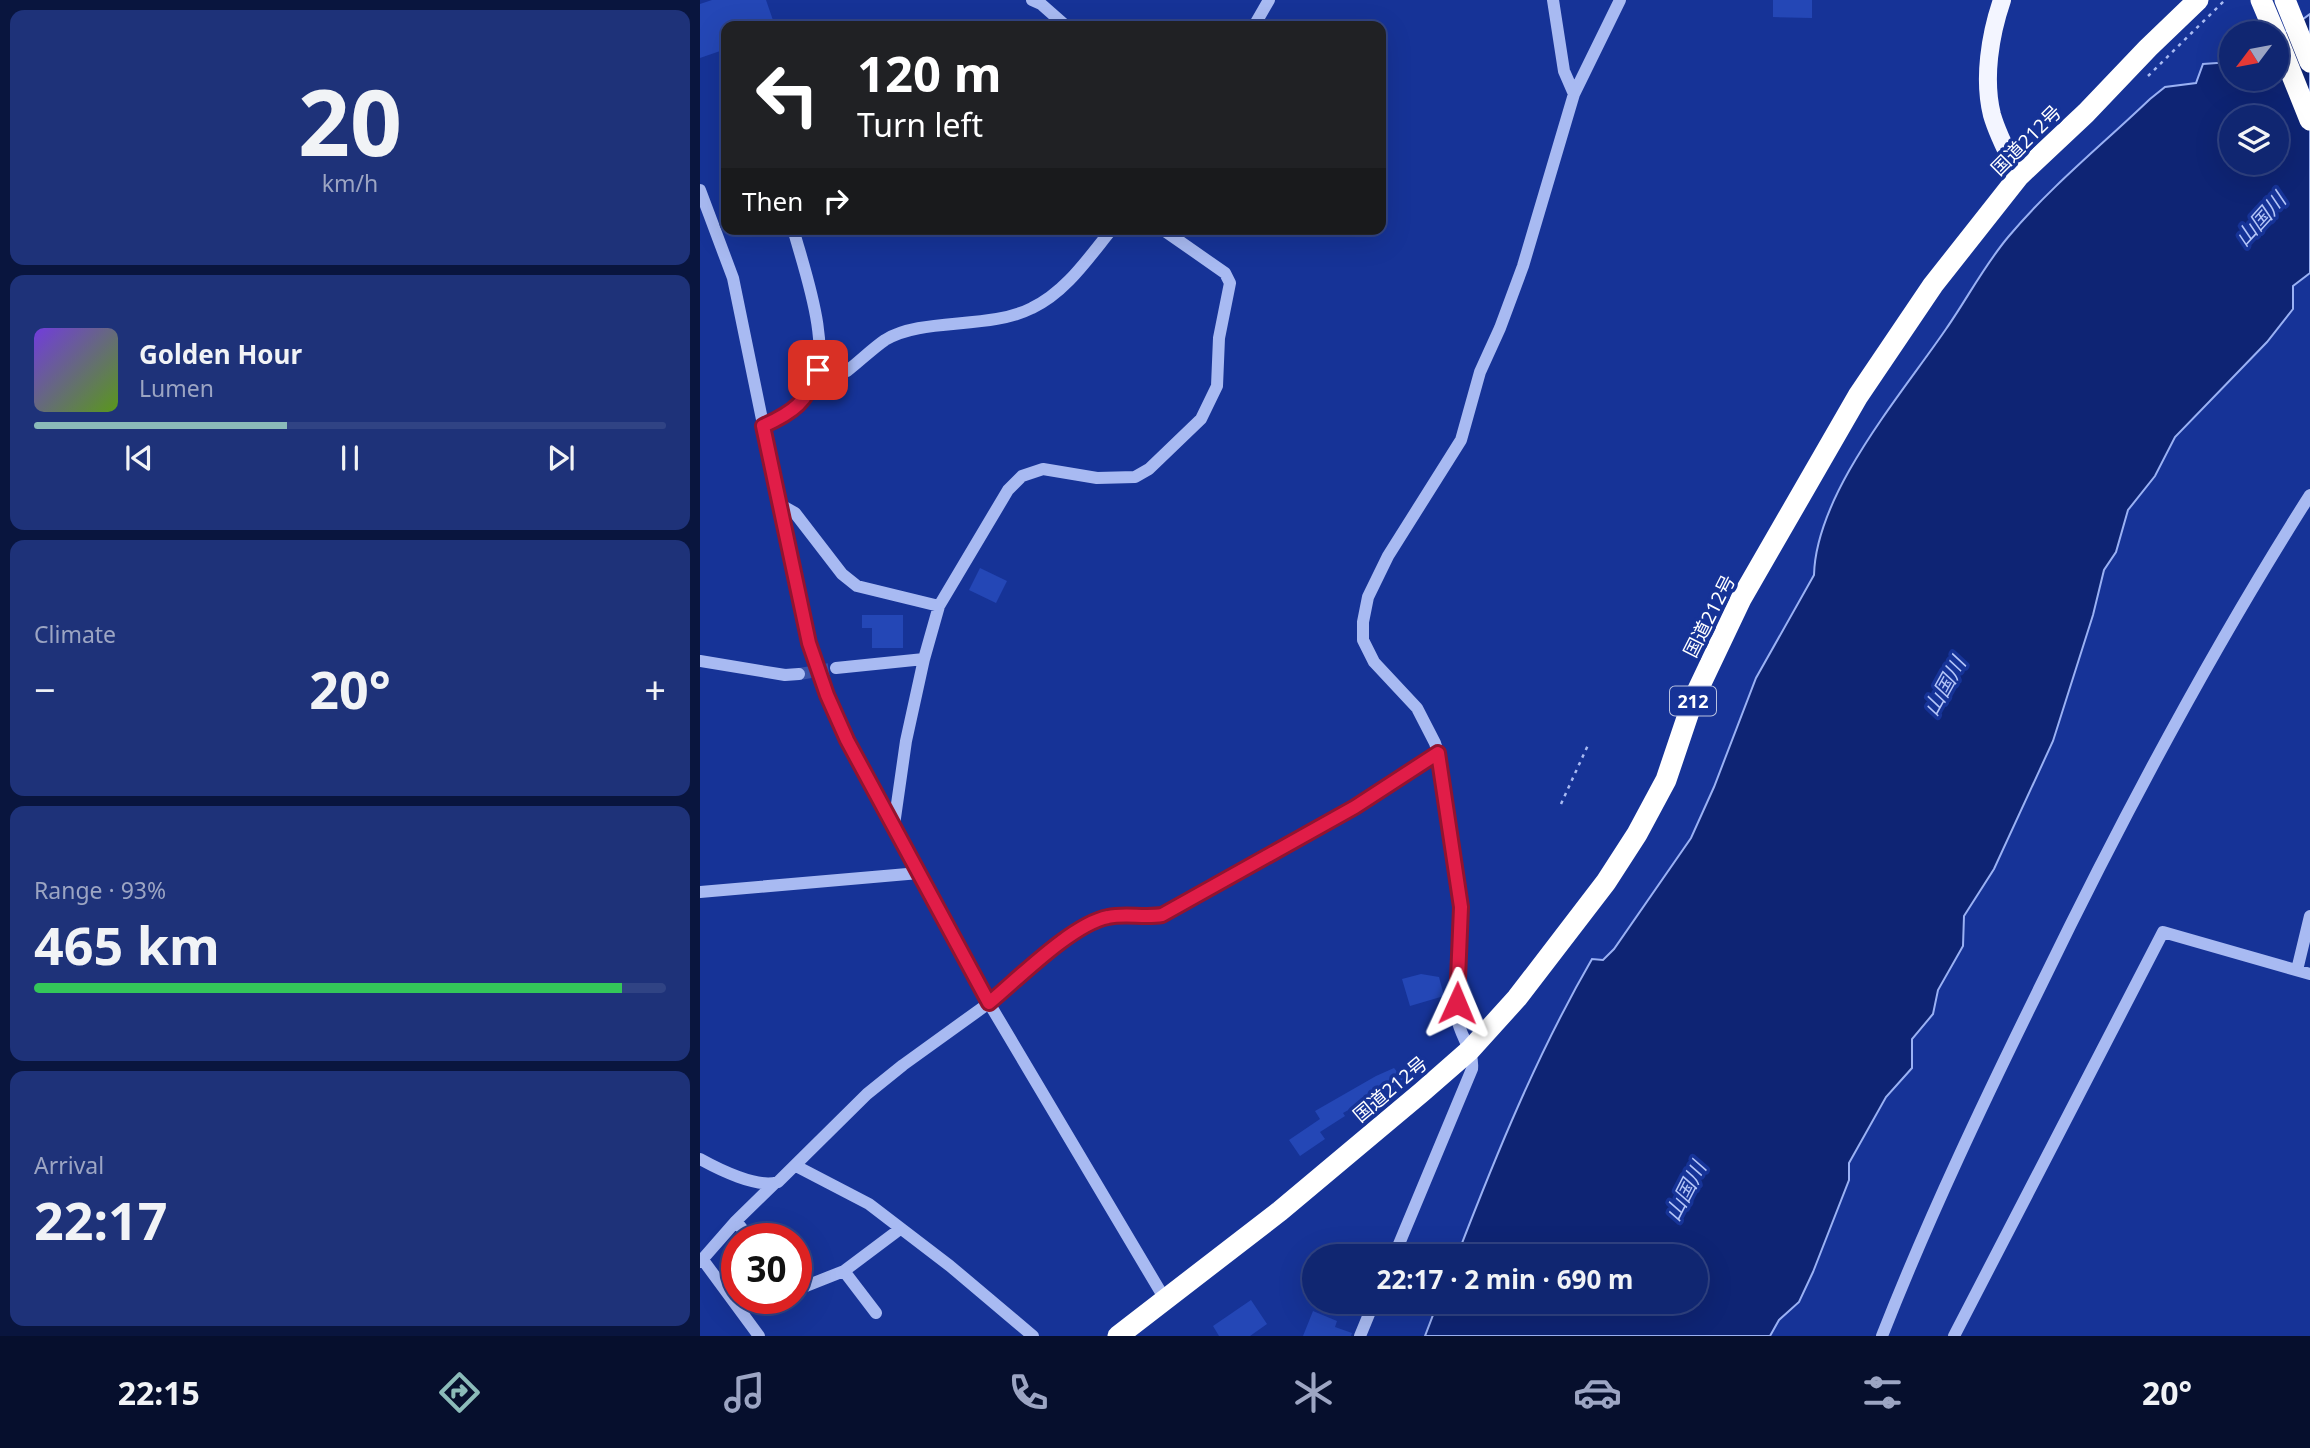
<!DOCTYPE html>
<html lang="en">
<head>
<meta charset="utf-8">
<style>
  body { margin:0; font-family:"Noto Sans","Noto Sans JP",sans-serif; background:#1e3279; color:#f1f3f6; height:100vh; display:flex; flex-direction:column; font-size:26px; white-space:nowrap }
  * { box-sizing:border-box; margin:0 }
  p { font-size:23px; color:#9ca5c3 }
  .icon { flex:none; width:38px; height:38px; fill:none; stroke:currentColor; stroke-width:2; stroke-linecap:round; stroke-linejoin:round }
  .map { position:relative; flex:1; overflow:hidden }
  .panel { display:flex; flex-direction:column; gap:10px; padding:10px; background:#09153e; width:700px }
  .panel>* { flex:none }
  .banner { position:absolute; left:21px; top:21px; width:665px; height:214px; border-radius:14px; box-shadow:0 7px 28px #0002,0 0 0 2px #304384; background:#202124; color:#fff; overflow:hidden }
  .needle { width:46px; rotate:238deg }
  .tools { position:absolute; left:1519px; top:21px; display:grid; gap:14px }
  .tools a { display:grid; place-items:center; width:70px; height:70px; border-radius:50%; background:#102671; box-shadow:0 7px 28px #0002,0 0 0 2px #304384; font-size:35px }
  .speed { position:absolute; left:21px; top:1223px; display:flex; gap:14px; font-size:35px; font-weight:700; text-align:center }
  .speed>* { display:grid; place-content:center; width:91px; height:91px; border-radius:50%; background:#102671; box-shadow:0 7px 28px #0002,0 0 0 2px #304384; line-height:1 }
  .speed .limit { border:10px solid #d22; background:#fff; color:#111 }
  .pin { position:absolute; display:grid; place-items:center; width:60px; height:60px; color:#fff; margin:-30px; border-radius:14px; box-shadow:0 4px 10px #0006 }
  .me { position:absolute; width:77px; margin:-38px; rotate:1deg; stroke-linejoin:round; filter:drop-shadow(0 0 5px #0008) }
  .turn { display:flex; align-items:center; gap:24px; height:147px; padding:0 21px; font-size:32px }
  .turn .icon { width:91px; height:91px; stroke-width:2.5 }
  .turn b { display:block; font-size:49px; line-height:60px }
  .then { display:flex; align-items:center; height:66px; padding:0 21px; background:#0003; gap:14px; font-size:26px }
  .big { font-size:52px; font-weight:700; line-height:1.1 }
  .panel .tile { flex:1; display:flex; flex-direction:column; justify-content:center; gap:10px; min-width:0; padding:0 24px; border-radius:14px; background:#1e3279 }
  .panel .dial { align-items:center; gap:0 }
  .dial b { font-size:91px; line-height:1 }
  .song { display:flex; align-items:center; gap:21px }
  .cover { width:84px; height:84px; border-radius:10px; background:linear-gradient(135deg,hsl(260 70% 55%),hsl(90 70% 35%)) }
  .played { height:7px; border-radius:4px; background:linear-gradient(90deg,#8bbbb9 40%,#304384 40%) }
  .keys { display:flex; justify-content:space-around; direction:ltr }
  .heat { display:flex; justify-content:space-between; align-items:center; font-size:38px; direction:ltr }
  .charge { height:10px; border-radius:5px; background:linear-gradient(90deg,#34c759 93%,#304384 0) }
  .trip { position:absolute; left:602px; top:1244px; width:406px; height:70px; border-radius:35px; background:#102671; box-shadow:0 7px 28px #0002,0 0 0 2px #304384; font-weight:700; line-height:70px; text-align:center }
  .tab-bar { display:flex; height:112px; justify-content:space-around; align-items:center; background:#060f2d; color:#9ca5c3 }
  .tab-bar .icon { width:49px; height:49px }
  .tab-bar .selected { color:#8bbbb9 }
  .tab-bar b { font-size:32px; color:#f1f3f6 }
  main { display:flex; flex:1; min-height:0 }
  .map>svg:first-child { display:block }
  .water { fill:#0e2474; stroke:#9ab1f4; stroke-width:2; fill-rule:evenodd }
  .building { fill:#2447b6 }
  .lines { fill:none; stroke-linecap:round; stroke-linejoin:round }
  .minor-tunnel { stroke:#3952a7; stroke-width:12; stroke-dasharray:12 6; stroke-linecap:butt }
  .path { stroke:#a8baf2; stroke-width:2.5; stroke-dasharray:3.5 5; stroke-linecap:butt }
  .minor { stroke:#a8baf2; stroke-width:12 }
  .major { stroke:#f3f5ff; stroke-width:18 }
  .highway { stroke:#fff; stroke-width:21 }
  .route-casing { stroke:#92132f; stroke-width:18 }
  .route { stroke:#e11d48; stroke-width:12 }
  .labels { text-anchor:middle; dominant-baseline:central; stroke-width:7; stroke-linejoin:round; paint-order:stroke }
  .shield { fill:#163397; stroke:#b9c2e0; stroke-width:2 }
  .shield-label { font-size:18px; font-weight:bold; fill:#fff }
  .street-label { font-size:19px; fill:#fff; stroke:#163397 }
  .water-label { font-size:21px; font-style:italic; fill:#b4c5f8; stroke:#163397 }
</style>
</head>
<body>
<main>
<section class="panel">
<div class="tile dial"><b>20</b><p>km/h</p></div>
<div class="tile">
<div class="song"><i class="cover"></i><div><b>Golden Hour</b><p>Lumen</p></div></div>
<div class="played"></div>
<div class="keys"><svg class="icon" aria-label="previous" viewBox="0 0 24 24"><path d="M18 5L8 12l10 7zM5 5v14"/></svg><svg class="icon" aria-label="pause" viewBox="0 0 24 24"><path d="M8 5v14M16 5v14"/></svg><svg class="icon" aria-label="next" viewBox="0 0 24 24"><path d="M6 5l10 7-10 7zM19 5v14"/></svg></div>
</div>
<div class="tile"><p>Climate</p>
<div class="heat"><a>−</a><b class="big">20°</b><a>+</a></div>
</div>
<div class="tile"><p>Range · 93%</p><b class="big">465 km</b><div class="charge"></div></div>
<div class="tile"><p>Arrival</p><b class="big">22:17</b></div>
</section>
<div class="map">
<svg width="1610" height="1336" viewBox="0 0 1610 1336">
  <rect width="100%" height="100%" fill="#163397"/>
  <path class="water" d="M 1610,14 L 1610,273 L 1593,286 L 1593,309 L 1567,342 L 1475,437 L 1455,476 L 1428,510 L 1416,552 L 1404,570 L 1393,615 L 1353,741 L 1294,869 L 1264,916 L 1263,946 L 1238,990 L 1233,1014 L 1212,1039 L 1212,1068 L 1186,1097 L 1149,1163 L 1149,1180 L 1113,1272 L 1099,1302 L 1079,1320 L 1070,1336 L 725,1336 L 738,1302 L 996,1302 L 996,1256 L 757,1256 C 796,1155 837,1054 892,959 L 903,960 L 914,949 L 991,838 L 1014,787 L 1056,678 L 1114,575 C 1116,493 1201,395 1246,329 C 1267,299 1285,264 1309,236 C 1351,186 1403,144 1450,99 L 1465,87 L 1496,83 L 1503,64 L 1531,62 L 1531,79 L 1577,79 L 1577,38 ZM 1531,117 L 1577,117 L 1577,163 L 1531,163 Z"/>
  <path class="building" d="M 12,0 L 66,0 L 75,26 L 26,26 L 26,49 L 0,58 L 0,4 Z
    M 1073,0 L 1112,0 L 1112,18 L 1073,17 Z
    M 280,568 L 307,581 L 296,603 L 269,590 Z
    M 162,615 L 203,615 L 203,648 L 172,648 L 172,628 L 162,628 Z
    M 721,974 L 739,977 L 744,996 L 710,1006 L 702,979 Z
    M 694,1068 L 703,1079 L 692,1090 L 689,1087 L 643,1113 L 645,1116 L 620,1132 L 625,1139 L 600,1156 L 589,1140 L 620,1119 L 615,1111 L 676,1076 Z
    M 551,1300 L 567,1324 L 550,1336 L 519,1336 L 513,1326 Z
    M 613,1311 L 637,1321 L 635,1327 L 652,1333 L 651,1336 L 603,1336 Z"/>
  <g class="lines">
    <path class="minor-tunnel" d="M 99,674 L 136,668"/>
    <path class="path" d="M 1448,76 L 1525,0
      M 861,804 L 888,745"/>
    <path class="minor" d="M 332,0 L 341,4 L 366,26
      M 853,0 L 864,71 L 874,94
      M 554,26 L 569,0
      M 0,190 L 33,278 L 99,600 C 110,649 126,694 147,740 L 289,1003 L 466,1301
      M 147,371 C 160,361 172,349 185,340 C 222,317 289,330 332,308 C 366,292 389,257 412,229
      M 63,426 C 81,418 101,409 111,391 C 134,352 105,272 94,232
      M 79,504 L 95,513 L 142,574 L 157,586 L 239,606
      M 0,661 L 85,675 L 99,674
      M 136,668 L 224,659
      M 194,825 L 206,741 L 224,659 L 239,606 L 308,490 L 322,476 L 343,469 L 397,478 L 435,477 L 449,469 L 501,419 L 517,386 L 519,338 L 530,283 L 525,273 L 462,229
      M 0,892 L 219,873
      M 1597,970 L 1610,916
      M 0,1159 C 18,1169 58,1189 78,1182 L 167,1094 L 203,1065 L 289,1003 L 376,932 L 407,917 L 447,917 L 462,915 L 655,806 L 738,753
      M 96,1166 L 169,1204 L 250,1266 L 333,1336
      M 36,1221 L 50,1239
      M 694,1256 L 772,1069 C 774,1051 760,1036 757,1018 L 760,907 L 747,822 L 740,759 L 735,743 L 717,708 L 674,662 L 663,640 L 663,622 L 668,597 L 688,556 L 761,440 L 780,372 L 800,328 L 823,266 L 874,94 L 920,0
      M 3,1260 L 59,1336
      M 0,1262 L 36,1221 L 74,1184
      M 96,1290 L 144,1271
      M 176,1313 L 144,1271 L 200,1229
      M 660,1336 L 674,1302
      M 1182,1336 C 1229,1216 1285,1099 1342,983 C 1423,816 1510,652 1610,495
      M 1254,1336 L 1463,932 L 1610,974"/>
    <path class="major" d="M 1302,0 C 1290,35 1283,79 1292,115 C 1298,136 1309,156 1319,176"/>
    <path class="highway" d="M 1561,0 L 1575,33
      M 1585,0 L 1610,62
      M 1577,38 L 1610,120
      M 418,1336 L 580,1211 L 722,1092 L 770,1050 L 817,998 L 906,882 L 937,834 L 966,780 L 993,700 L 1041,599 L 1158,396 L 1233,285 L 1319,176 L 1386,113 L 1448,48 L 1498,0"/>
  </g>
  <g class="lines">
    <g class="route-casing">
      <path id="route" d="M 118,370 C 107,402 94,412 63,426 L 109,643 L 127,695 L 147,740 L 289,1003 C 318,979 372,924 408,917 C 425,913 444,918 462,915 L 655,807 L 738,753 L 761,907 L 757,1003"/>
    </g>
    <use href="#route" class="route"/>
  </g>
  <g class="labels">
    <rect class="shield" x="970" y="686.5" width="46" height="29" rx="5"/>
    <g class="shield-label">
      <text x="993" y="701">212</text>
    </g>
    <g class="street-label">
      <text transform="translate(1326 140) rotate(-45)">国道212号</text>
      <text transform="translate(1009 616) rotate(-63)">国道212号</text>
      <text transform="translate(690 1089) rotate(-40)">国道212号</text>
    </g>
    <g class="water-label">
      <text transform="translate(1560 219) rotate(-48)">山国川</text>
      <text transform="translate(1244 686) rotate(-61)">山国川</text>
      <text transform="translate(985 1191) rotate(-63)">山国川</text>
    </g>
  </g>
</svg>
<div class="tools">
<a><svg class="needle" viewBox="-14 -14 28 28"><path d="M0-13l5 13h-10z" fill="#e53935"/><path d="M0 13l5-13h-10z" fill="#9ca5c3"/></svg></a>
<a><svg class="icon" aria-label="layers" viewBox="0 0 24 24"><path d="M12 4l9 5-9 5-9-5zM3 14l9 5 9-5"/></svg></a>
</div>
<div class="speed"><div class="limit">30</div></div>
<div class="pin" style="left:118px;top:370px;background:#d93025"><svg class="icon" aria-label="arrive" viewBox="0 0 24 24"><path d="M6 21V4h12l-3 4 3 4H6"/></svg></div>
<svg class="me" style="left:757px;top:1003px" viewBox="-20 -20 40 40"><path d="M0-17L14 15 0 8-14 15z" fill="#e11d48" stroke="#fff" stroke-width="4"/></svg>
<div class="trip">22:17 · 2 min · 690 m</div>
<div class="banner">
<div class="turn"><svg class="icon" aria-label="left" viewBox="0 0 24 24"><path d="M17 20v-9H6M10 6l-5 5 5 5"/></svg><div><b>120 m</b>Turn left</div></div>
<div class="then">Then<svg class="icon" aria-label="right" viewBox="0 0 24 24"><path d="M7 20v-9h11M14 6l5 5-5 5"/></svg></div>
</div>
</div>
</main>
<nav class="tab-bar">
<b>22:15</b>
<svg class="icon selected" aria-label="directions" viewBox="0 0 24 24"><path d="M12 3l9 9-9 9-9-9zM9 14v-3h6M13 9l2 2-2 2"/></svg>
<svg class="icon" aria-label="music" viewBox="0 0 24 24"><path d="M9 18V5l10-2v13"/><circle cx="6" cy="18" r="3"/><circle cx="16" cy="16" r="3"/></svg>
<svg class="icon" aria-label="phone" viewBox="0 0 24 24"><path d="M5 4h4l2 5-3 2q2 4 5 5l2-3 5 2v4C11 20 4 13 5 4z"/></svg>
<svg class="icon" aria-label="climate" viewBox="0 0 24 24"><path d="M12 3v18M4 7l16 10M4 17L20 7"/></svg>
<svg class="icon" aria-label="car" viewBox="0 0 24 24"><path d="M5 17H2v-5l4-1 3-4h7l3 4 3 1v5h-3M9 17h6M6 11h13"/><circle cx="7" cy="17" r="2"/><circle cx="17" cy="17" r="2"/></svg>
<svg class="icon" aria-label="filters" viewBox="0 0 24 24"><path d="M4 7h16M4 17h16"/><circle cx="9" cy="7" r="2"/><circle cx="15" cy="17" r="2"/></svg>
<b>20°</b>
</nav>
</body>
</html>
